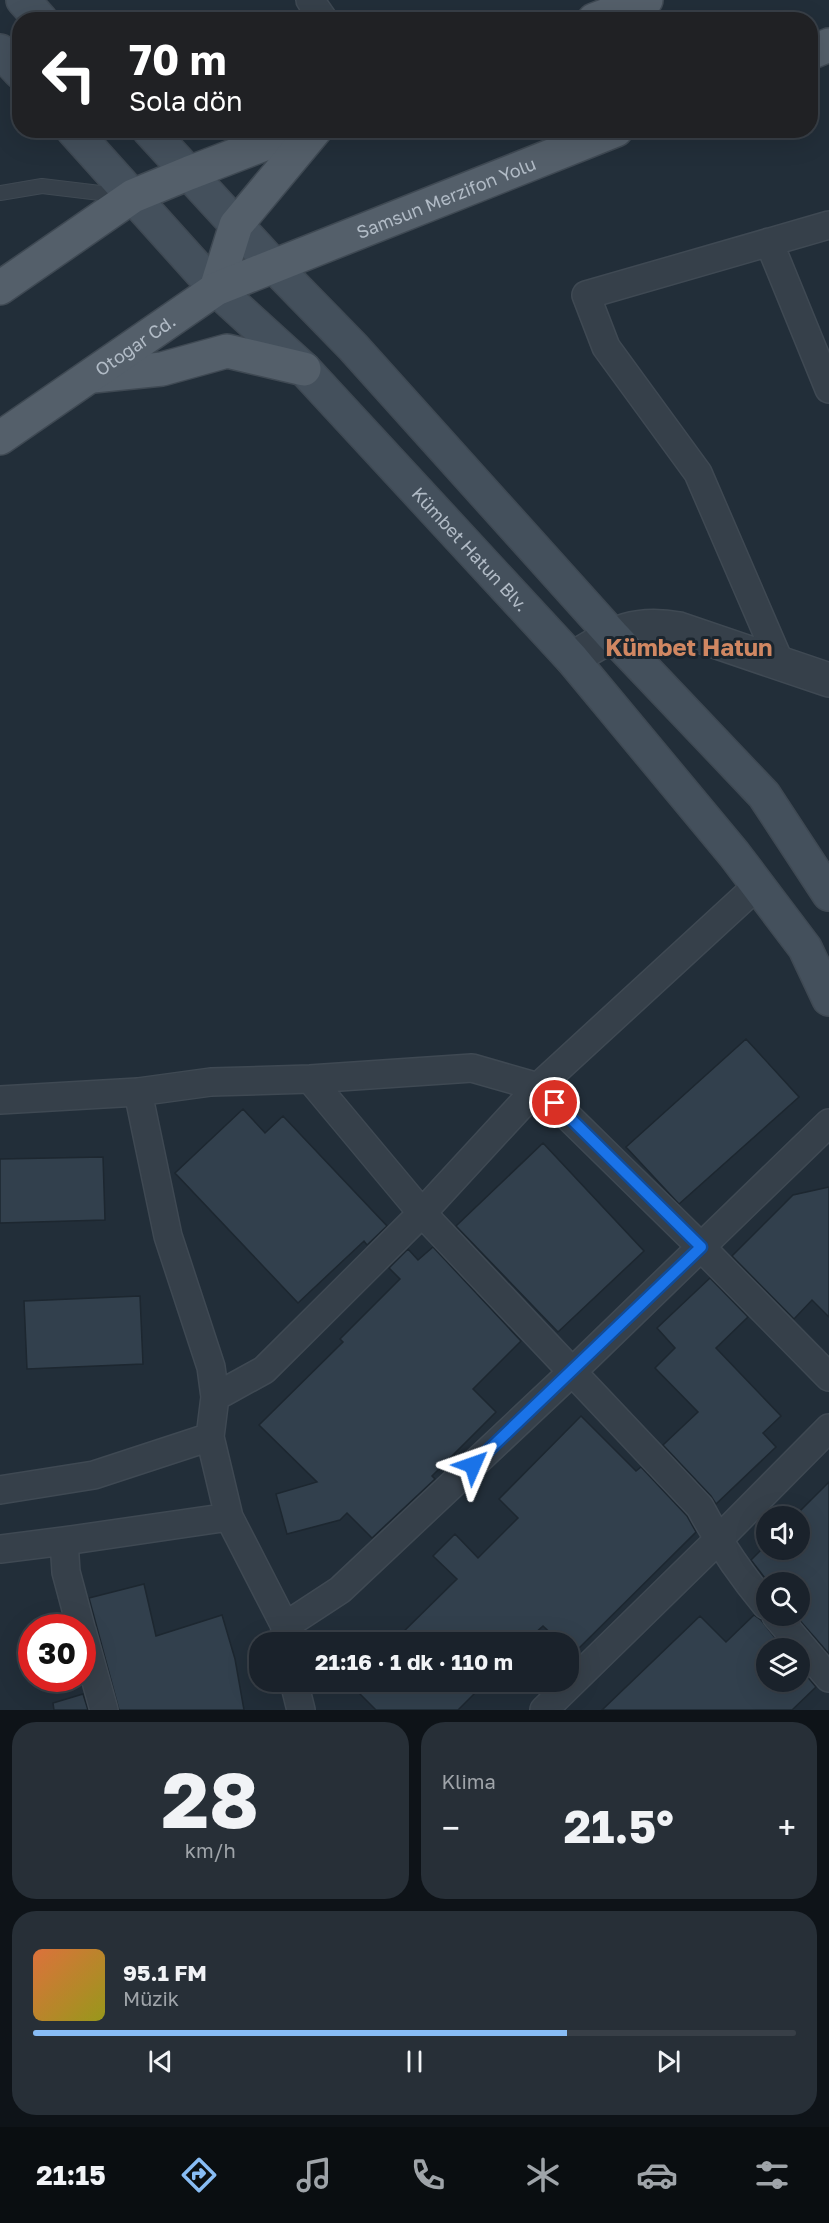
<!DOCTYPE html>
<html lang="tr">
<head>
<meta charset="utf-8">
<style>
  body { margin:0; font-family:"Golos Text",sans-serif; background:#272f37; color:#f1f3f6; height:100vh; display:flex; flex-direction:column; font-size:22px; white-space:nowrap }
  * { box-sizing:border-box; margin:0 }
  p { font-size:20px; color:#9fa4a9 }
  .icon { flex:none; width:33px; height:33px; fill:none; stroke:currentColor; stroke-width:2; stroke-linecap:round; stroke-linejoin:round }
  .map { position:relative; height:1710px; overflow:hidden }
  .drawer { display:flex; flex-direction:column; gap:12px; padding:12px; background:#0e1318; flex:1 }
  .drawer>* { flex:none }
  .banner { position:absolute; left:12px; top:12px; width:806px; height:126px; border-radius:24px; box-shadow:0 6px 24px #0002,0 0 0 2px #383f47; background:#202124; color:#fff; overflow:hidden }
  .buttons { position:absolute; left:756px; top:1506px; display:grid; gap:12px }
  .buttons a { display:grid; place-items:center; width:54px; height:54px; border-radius:50%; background:#1a222b; box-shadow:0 6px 24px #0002,0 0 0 2px #383f47; font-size:30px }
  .speed { position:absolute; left:18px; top:1614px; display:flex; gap:12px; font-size:30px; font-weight:700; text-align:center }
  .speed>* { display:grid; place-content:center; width:78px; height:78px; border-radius:50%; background:#1a222b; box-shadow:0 6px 24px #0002,0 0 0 2px #383f47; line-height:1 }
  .speed .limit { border:9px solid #d22; background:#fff; color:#111 }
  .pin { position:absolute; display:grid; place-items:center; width:51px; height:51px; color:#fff; margin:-26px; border:3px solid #fff; border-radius:50%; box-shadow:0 2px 6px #0007 }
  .me { position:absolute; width:66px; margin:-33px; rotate:47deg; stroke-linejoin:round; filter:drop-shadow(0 0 4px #0008) }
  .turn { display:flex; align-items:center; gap:21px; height:126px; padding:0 18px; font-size:27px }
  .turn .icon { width:78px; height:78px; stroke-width:2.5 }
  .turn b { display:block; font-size:42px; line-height:51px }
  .big { font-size:45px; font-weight:700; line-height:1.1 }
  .drawer .tile { flex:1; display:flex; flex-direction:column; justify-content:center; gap:9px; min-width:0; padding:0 21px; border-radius:24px; background:#272f37 }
  .drawer .dial { align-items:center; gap:0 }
  .dial b { font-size:78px; line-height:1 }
  .song { display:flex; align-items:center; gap:18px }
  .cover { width:72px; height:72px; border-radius:9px; background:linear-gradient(135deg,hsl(20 70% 55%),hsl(60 70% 35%)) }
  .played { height:6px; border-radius:3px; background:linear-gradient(90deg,#88bcf4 70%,#383f47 70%) }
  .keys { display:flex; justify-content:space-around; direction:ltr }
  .heat { display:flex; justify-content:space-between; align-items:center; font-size:33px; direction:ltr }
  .drawer .tiles { flex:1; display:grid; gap:12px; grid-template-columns:1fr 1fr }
  .tile:last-child { grid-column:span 2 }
  .trip { position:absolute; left:249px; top:1632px; width:330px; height:60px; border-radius:24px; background:#1a222b; box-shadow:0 6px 24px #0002,0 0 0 2px #383f47; font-weight:700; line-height:60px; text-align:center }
  .dock { display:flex; height:96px; justify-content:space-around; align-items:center; background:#0a0e11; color:#9fa4a9 }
  .dock .icon { width:42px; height:42px }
  .dock .current { color:#88bcf4 }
  .dock b { font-size:27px; color:#f1f3f6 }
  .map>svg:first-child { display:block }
  .building { fill:#32404d; stroke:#1d2730; stroke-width:1.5 }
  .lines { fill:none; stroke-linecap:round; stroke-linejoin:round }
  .service-casing { stroke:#3f4953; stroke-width:16 }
  .minor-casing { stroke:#3f4953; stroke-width:30 }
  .tertiary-casing { stroke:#3f4953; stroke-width:36 }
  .secondary-casing { stroke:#3f4953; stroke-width:36 }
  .primary-casing { stroke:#3f4953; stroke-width:36 }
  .service { stroke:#36404a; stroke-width:14 }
  .minor { stroke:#36404a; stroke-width:27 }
  .tertiary { stroke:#36404a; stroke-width:33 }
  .secondary { stroke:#44505c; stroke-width:33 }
  .primary { stroke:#545f6a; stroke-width:33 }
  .route-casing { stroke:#114b97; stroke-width:15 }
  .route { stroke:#1a73e8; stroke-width:10 }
  .labels { text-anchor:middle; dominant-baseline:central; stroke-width:6; stroke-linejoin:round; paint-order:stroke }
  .street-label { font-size:18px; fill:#b1bbc6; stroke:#1b252e }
  .district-label { font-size:24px; font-weight:bold; fill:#d08762; stroke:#1b252e }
</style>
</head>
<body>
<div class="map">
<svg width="829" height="1710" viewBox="0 0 829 1710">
  <rect width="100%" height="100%" fill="#222e39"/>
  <path class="building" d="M 746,1039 L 799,1097 L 679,1204 L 626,1147 Z
    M 243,1109 L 265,1133 L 283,1116 L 387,1226 L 367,1245 L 364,1241 L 298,1303 L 175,1173 Z
    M 543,1143 L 644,1251 L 558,1332 L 456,1226 Z
    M 103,1157 L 105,1220 L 0,1223 L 0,1159 Z
    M 829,1187 L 829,1317 L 812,1300 L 794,1319 L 732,1256 L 793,1195 Z
    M 433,1247 L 521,1341 L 473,1389 L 496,1412 L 432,1476 L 435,1479 L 372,1538 L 347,1513 L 340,1520 L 287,1534 L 276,1494 L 317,1482 L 259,1425 L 343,1342 L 340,1339 L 400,1279 L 389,1268 L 408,1249 L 418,1260 Z
    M 710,1278 L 748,1317 L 716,1348 L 781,1416 L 763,1433 L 776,1447 L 716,1504 L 711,1496 L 663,1445 L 698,1412 L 655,1368 L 675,1348 L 657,1328 Z
    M 140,1296 L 143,1364 L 27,1369 L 24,1301 Z
    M 581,1416 L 636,1471 L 641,1467 L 687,1516 L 696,1532 L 572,1655 L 568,1651 L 568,1642 L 560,1642 L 543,1626 L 525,1642 L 393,1642 L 457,1579 L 433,1556 L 455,1534 L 478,1558 L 518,1518 L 499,1499 Z
    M 829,1482 L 829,1654 L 796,1616 L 800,1616 L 800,1582 L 768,1582 L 751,1560 L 766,1545 L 766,1550 L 800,1550 L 800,1516 L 795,1516 Z
    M 144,1584 L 156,1636 L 222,1615 L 235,1659 L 244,1710 L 119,1710 L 89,1598 Z
    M 754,1615 L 761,1620 L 783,1648 L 766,1648 L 766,1682 L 800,1682 L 800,1668 L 816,1687 L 792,1710 L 602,1710 L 700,1616 L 726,1642 Z
    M 348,1682 L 486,1682 L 458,1710 L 376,1710 Z
    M 83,1694 L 88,1710 L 54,1710 L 53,1703 Z"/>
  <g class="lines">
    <g class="service-casing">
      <path id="service" d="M 0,193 L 42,186 L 125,196"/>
    </g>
    <g class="minor-casing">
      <path id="minor" d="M 310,0 L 324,20
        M 769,242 L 829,389
        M 780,663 L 698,473 L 606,347 L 586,295 L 829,225
        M 310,1079 L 422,1213 L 700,1507 C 719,1543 740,1574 766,1605
        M 138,1092 L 168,1236 L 211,1367 L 215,1397 L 210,1437 L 229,1517 L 285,1626 L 284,1642
        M 0,1100 L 138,1092 L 211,1082 L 310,1079 L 472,1068 L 538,1087 L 701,1247 L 829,1377
        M 215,1397 L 264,1370 L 422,1213 L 538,1087 L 758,885
        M 0,1490 L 94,1475 L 210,1437
        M 64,1541 L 66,1572 L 81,1628
        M 0,1549 L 64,1541 L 229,1517
        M 776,1616 L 829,1678
        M 285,1626 L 340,1590 L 573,1371 L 829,1123
        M 82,1631 L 104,1710
        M 294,1682 L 301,1710
        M 544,1710 L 718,1540 L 829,1428"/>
    </g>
    <g class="tertiary-casing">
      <path id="tertiary" d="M 572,659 C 612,635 631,620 679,629 L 829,680"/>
    </g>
    <g class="secondary-casing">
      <g id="secondary">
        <path d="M 23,0 L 41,20"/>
        <path d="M 0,51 L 20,72"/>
        <path id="s1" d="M 73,130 L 216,289 L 304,369 L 572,659 L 734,854 L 805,948 L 829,999"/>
        <path d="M 149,130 L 275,267 L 353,347 L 612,635 L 764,795 L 829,894"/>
      </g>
    </g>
    <g class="primary-casing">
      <g id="primary">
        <path d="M 594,20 L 646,0"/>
        <path d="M 810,53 L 829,45"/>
        <path d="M 0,288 L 133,196 L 189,173 L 301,130"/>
        <path d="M 216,289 L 236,225 L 315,130"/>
        <path d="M 93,376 L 162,369 L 227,351 L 304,369"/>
        <path id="s2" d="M 0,438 L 216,289 L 616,130"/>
      </g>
    </g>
    <use href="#service" class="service"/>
    <use href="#minor" class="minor"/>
    <use href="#tertiary" class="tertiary"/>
    <use href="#secondary" class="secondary"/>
    <use href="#primary" class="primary"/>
  </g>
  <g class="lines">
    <g class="route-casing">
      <path id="route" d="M 473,1465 L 701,1247 L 555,1103"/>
    </g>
    <use href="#route" class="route"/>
  </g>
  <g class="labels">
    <g class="street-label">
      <text stroke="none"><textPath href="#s2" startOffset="510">Samsun Merzifon Yolu</textPath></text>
      <text stroke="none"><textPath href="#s2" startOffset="164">Otogar Cd.</textPath></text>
      <text stroke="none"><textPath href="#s1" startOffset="578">Kümbet Hatun Blv.</textPath></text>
    </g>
    <g class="district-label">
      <text x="689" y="646">Kümbet Hatun</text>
    </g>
  </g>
</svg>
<div class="buttons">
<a><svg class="icon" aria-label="sound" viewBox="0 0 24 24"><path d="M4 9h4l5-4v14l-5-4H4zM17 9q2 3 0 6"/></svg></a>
<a><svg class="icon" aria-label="search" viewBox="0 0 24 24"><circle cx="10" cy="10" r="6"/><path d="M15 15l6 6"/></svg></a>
<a><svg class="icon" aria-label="layers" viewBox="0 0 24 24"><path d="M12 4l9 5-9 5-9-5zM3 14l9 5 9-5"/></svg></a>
</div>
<div class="speed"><div class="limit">30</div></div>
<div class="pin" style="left:555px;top:1103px;background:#d93025"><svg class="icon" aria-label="arrive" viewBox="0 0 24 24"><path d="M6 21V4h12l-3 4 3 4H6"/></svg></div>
<svg class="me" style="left:473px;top:1465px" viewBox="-20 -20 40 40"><path d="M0-17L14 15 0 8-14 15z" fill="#1a73e8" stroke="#fff" stroke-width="4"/></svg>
<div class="trip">21:16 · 1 dk · 110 m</div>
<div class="banner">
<div class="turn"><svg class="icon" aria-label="left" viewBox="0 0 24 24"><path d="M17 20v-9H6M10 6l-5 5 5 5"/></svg><div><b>70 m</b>Sola dön</div></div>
</div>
</div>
<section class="drawer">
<div class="tiles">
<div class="tile dial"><b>28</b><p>km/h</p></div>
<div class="tile"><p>Klima</p>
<div class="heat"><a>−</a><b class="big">21.5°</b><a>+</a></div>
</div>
<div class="tile">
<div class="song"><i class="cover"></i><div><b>95.1 FM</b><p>Müzik</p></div></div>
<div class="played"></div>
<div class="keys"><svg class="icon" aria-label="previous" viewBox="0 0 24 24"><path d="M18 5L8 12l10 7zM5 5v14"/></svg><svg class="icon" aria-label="pause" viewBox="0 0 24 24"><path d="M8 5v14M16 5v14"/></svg><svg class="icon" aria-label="next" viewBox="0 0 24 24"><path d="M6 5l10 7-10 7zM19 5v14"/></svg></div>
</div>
</div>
</section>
<nav class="dock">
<b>21:15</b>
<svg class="icon current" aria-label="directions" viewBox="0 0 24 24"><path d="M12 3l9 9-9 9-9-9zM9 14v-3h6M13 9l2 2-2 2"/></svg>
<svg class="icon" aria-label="music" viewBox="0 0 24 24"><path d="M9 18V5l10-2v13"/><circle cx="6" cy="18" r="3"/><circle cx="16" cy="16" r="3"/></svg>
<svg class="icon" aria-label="phone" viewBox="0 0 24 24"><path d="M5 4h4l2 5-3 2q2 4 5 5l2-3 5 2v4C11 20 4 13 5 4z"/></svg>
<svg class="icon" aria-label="climate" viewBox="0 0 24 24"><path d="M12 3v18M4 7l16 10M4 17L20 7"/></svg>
<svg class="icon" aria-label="car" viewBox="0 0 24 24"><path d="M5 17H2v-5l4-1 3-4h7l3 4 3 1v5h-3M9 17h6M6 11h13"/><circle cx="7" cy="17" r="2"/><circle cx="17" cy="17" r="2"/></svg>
<svg class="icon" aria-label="filters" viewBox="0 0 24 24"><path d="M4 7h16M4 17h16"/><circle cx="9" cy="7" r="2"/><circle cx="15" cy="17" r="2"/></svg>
</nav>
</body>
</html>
